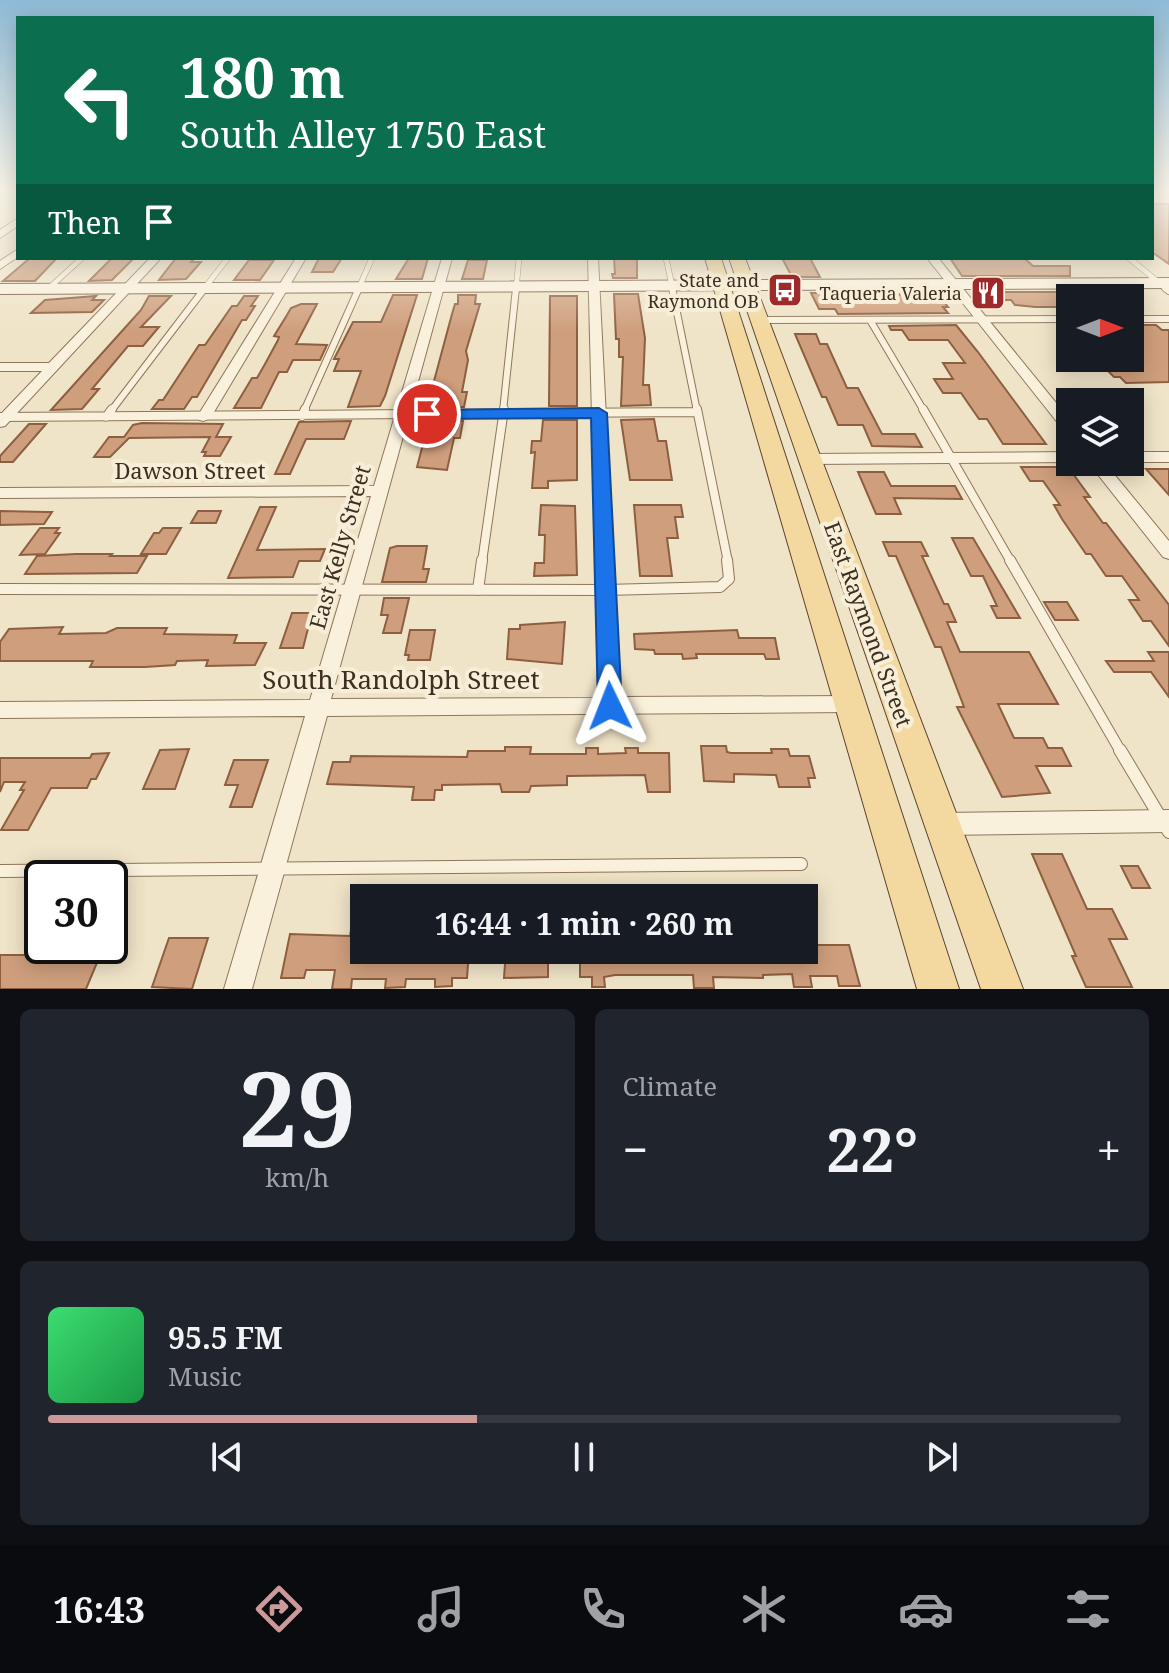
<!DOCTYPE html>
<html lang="en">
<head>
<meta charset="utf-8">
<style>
  body { margin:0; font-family:"Noto Serif",serif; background:#20242c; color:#f1f3f6; height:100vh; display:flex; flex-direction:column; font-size:30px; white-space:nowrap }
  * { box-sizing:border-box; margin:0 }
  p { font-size:26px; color:#9ea1a6 }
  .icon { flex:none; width:44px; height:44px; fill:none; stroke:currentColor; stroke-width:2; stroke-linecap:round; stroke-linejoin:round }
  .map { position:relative; height:989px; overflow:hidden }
  .details { display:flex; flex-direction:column; gap:20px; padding:20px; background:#0d0f14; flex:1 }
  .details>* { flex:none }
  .banner { position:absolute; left:16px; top:16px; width:1138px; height:244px; border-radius:0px; box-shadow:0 4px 20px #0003; background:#0b6e4f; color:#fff; overflow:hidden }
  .needle { width:52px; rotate:90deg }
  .fabs { position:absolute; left:1056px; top:284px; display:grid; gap:16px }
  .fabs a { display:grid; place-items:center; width:88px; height:88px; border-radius:0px; background:#171b24; box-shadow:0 4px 20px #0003; font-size:40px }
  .speed { position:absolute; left:24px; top:860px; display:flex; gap:16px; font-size:40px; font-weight:700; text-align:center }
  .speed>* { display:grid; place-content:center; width:104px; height:104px; border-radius:50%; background:#171b24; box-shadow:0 4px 20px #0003; line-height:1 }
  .speed .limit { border:4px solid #111; border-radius:12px; background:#fff; color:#111 }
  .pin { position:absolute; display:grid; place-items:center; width:68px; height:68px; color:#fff; margin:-34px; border:4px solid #fff; border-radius:50%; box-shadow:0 2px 8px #0007 }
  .me { position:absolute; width:88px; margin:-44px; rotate:358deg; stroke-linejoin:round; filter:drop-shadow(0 0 6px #0008) }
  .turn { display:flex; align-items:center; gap:28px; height:168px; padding:0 32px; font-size:36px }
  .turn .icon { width:104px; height:104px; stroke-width:2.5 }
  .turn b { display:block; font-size:56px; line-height:68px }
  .then { display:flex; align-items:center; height:76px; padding:0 32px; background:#0003; gap:16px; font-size:30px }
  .big { font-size:60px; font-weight:700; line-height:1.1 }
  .details .widget { flex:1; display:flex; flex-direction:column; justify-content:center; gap:12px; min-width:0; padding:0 28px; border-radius:12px; background:#20242c }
  .details .dial { align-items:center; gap:0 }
  .dial b { font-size:104px; line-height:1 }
  .song { display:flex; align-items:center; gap:24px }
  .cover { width:96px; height:96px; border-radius:12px; background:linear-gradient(135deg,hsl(140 70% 55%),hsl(140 70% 35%)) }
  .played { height:8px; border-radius:4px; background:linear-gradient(90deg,#cc999b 40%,#363941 40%) }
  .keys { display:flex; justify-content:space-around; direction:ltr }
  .heat { display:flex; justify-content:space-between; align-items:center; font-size:44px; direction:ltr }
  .details .tiles { flex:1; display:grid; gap:20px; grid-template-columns:1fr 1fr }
  .widget:last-child { grid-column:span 2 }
  .trip { position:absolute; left:350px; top:884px; width:468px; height:80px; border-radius:0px; background:#171b24; box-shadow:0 4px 20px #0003; font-weight:700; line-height:80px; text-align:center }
  .tabs { display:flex; height:128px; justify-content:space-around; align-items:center; background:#090b0e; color:#9ea1a6 }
  .tabs .icon { width:56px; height:56px }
  .tabs .on { color:#cc999b }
  .tabs b { font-size:36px; color:#f1f3f6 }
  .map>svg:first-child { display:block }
  .building { fill:#cf9f7d; stroke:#8d5f41; stroke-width:2 }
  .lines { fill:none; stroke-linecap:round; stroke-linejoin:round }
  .lane-far4-casing { stroke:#8d765c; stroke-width:6 }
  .lane-far3-casing { stroke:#8d765c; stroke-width:8 }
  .lane-far2-casing { stroke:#8d765c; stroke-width:10 }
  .lane-far1-casing { stroke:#8d765c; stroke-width:12 }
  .lane-casing { stroke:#8d765c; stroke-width:14 }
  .street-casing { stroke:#8d765c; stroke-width:2 }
  .secondary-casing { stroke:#6f573f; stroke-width:2 }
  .primary-casing { stroke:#5b4430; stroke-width:2 }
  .lane-far4 { stroke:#faf1dc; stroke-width:5 }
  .lane-far3 { stroke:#faf1dc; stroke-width:6 }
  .lane-far2 { stroke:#faf1dc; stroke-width:8 }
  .lane-far1 { stroke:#faf1dc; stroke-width:10 }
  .lane { stroke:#faf1dc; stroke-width:12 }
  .street { fill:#faf1dc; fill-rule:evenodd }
  .secondary { fill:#faf1dc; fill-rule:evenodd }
  .primary { fill:#f3d9a0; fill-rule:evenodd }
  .route { fill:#1a73e8; stroke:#114b97; stroke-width:2 }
  .labels { text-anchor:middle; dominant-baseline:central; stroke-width:8; stroke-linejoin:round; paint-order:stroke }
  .far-poi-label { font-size:18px; fill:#3d2e20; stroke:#f7eed8; text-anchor:end }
  .street-label { font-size:22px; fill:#3d2e20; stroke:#f7eed8 }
  .near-street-label { font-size:26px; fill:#3d2e20; stroke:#f7eed8 }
</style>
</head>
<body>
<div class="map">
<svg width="1169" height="989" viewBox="0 0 1169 989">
  <rect width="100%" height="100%" fill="#f0e4c8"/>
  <path class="building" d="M 1152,204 L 1169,204 L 1169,264 L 1152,252 Z
    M 30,258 L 57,258 L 35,281 L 3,281 Z
    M 112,258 L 134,258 L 112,280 L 89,281 Z
    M 176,258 L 195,258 L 191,262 L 201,262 L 186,279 L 159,280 Z
    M 319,258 L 342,258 L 333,272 L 312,272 Z
    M 409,258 L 428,258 L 422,279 L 396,279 Z
    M 614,258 L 637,258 L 637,278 L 613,278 L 612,274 L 615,274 Z
    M 782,258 L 810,258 L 820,277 L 792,277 Z
    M 950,258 L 1024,258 L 1033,266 L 1070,266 L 1070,276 L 962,276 Z
    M 249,260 L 274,260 L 260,280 L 234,280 Z
    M 468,260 L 487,260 L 483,279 L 462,279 Z
    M 976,292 L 1070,292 L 1070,307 L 1035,307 L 1015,305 L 1011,300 L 983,300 Z
    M 811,293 L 829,293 L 832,297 L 937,293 L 948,307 L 943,307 L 948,313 L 838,314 L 835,309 L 819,309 Z
    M 614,294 L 638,294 L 645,338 L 643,385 L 649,385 L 651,405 L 621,406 L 623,357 L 619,357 L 619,339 L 616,339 Z
    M 393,295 L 417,295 L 385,396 L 380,406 L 348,407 L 361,371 L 334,371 L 339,359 L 334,359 L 353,322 L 381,322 Z
    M 458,295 L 476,295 L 475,304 L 480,304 L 466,351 L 468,360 L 462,392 L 467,392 L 464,407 L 427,407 L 452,314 L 455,304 L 458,304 Z
    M 96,296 L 92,300 L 104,300 L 92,312 L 31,313 L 45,300 Z
    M 149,296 L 171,296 L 141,327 L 159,327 L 143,346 L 128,346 L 92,389 L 99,389 L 82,409 L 51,410 L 141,310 Z
    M 244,296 L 258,296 L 251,306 L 255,306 L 246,320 L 242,320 L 197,397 L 192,397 L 184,409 L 152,409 L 159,400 L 163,400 L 199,345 L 205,345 L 232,306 L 237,306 Z
    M 550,296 L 577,296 L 577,406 L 549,406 Z
    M 301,304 L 317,304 L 296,344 L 327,345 L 320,360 L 293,360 L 287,372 L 279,372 L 261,408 L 234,408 L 252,378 L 257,378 L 265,364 L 278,340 L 279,337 L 274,336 L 287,315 L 291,308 Z
    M 956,325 L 978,352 L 1046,444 L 1003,444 L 987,419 L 979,419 L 961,393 L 943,393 L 934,379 L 953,379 L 943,363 L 965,363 L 948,340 L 909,340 L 902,330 L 891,330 L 889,326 Z
    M 1130,325 L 1156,325 L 1162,330 L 1169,330 L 1169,382 L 1126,383 L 1120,377 L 1114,377 L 1095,358 L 1130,358 Z
    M 795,334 L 816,334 L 820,344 L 827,344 L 847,388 L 858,388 L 882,434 L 915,434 L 922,447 L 872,446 L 863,425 L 838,425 L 826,397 L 822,397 Z
    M 654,419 L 658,441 L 666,441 L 672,480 L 630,480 L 621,420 Z
    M 543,420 L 577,420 L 577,480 L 548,481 L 548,488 L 532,488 L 535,452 L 531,453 L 532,441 L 541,441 Z
    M 351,421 L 344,439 L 306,439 L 290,474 L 275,474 L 299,422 Z
    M 429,421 L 463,421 L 460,438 L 454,438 L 447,470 L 417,467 Z
    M 142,423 L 223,424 L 216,437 L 231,437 L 220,456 L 204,456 L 206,452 L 202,452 L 210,437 L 129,438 L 110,457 L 94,457 L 109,437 L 124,437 L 133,425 Z
    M 29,424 L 46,424 L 13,462 L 0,462 L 0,456 Z
    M 1021,467 L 1068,467 L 1090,497 L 1084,497 L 1103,523 L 1106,523 L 1169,605 L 1169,646 L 1151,621 L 1143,621 L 1129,600 L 1139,600 L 1122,576 L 1106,576 L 1091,554 L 1086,554 L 1062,519 L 1054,505 L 1060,505 L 1043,481 L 1030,481 Z
    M 1146,469 L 1169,469 L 1169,495 Z
    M 858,472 L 884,472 L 891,486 L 955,486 L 962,499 L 894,498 L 901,514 L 876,514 Z
    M 541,505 L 575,506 L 577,575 L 534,576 L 535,563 L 544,563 L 545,535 L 539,535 Z
    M 634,505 L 681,505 L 683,517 L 675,517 L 678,538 L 667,538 L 672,576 L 640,576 Z
    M 260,507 L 276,507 L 257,550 L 325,549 L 320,561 L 299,561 L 293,577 L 228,578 Z
    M 0,511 L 46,512 L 52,512 L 44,524 L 0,525 Z
    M 198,511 L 221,511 L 216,523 L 191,523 Z
    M 40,528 L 59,528 L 55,533 L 60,533 L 45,554 L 20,555 Z
    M 163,528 L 181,528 L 166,554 L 141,554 L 154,533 L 159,533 Z
    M 952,538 L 973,538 L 1020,618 L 997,618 L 991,606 L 997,606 L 983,576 L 971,576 Z
    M 883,542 L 921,542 L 928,556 L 922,556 L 944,604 L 948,604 L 956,622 L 947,622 L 960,652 L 1029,652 L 1058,704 L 998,704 L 1014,738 L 1043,738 L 1048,748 L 1062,748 L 1071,766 L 1036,766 L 1050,793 L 1002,797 L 957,707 L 964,707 L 941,647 L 935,647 L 896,556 L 889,556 Z
    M 397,546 L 427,546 L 423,569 L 429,569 L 426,582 L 382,582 L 390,548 Z
    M 76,554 L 112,554 L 110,556 L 147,556 L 137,573 L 25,574 L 37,556 Z
    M 384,598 L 409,598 L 401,633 L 383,633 L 388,615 L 381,615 Z
    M 1044,602 L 1067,602 L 1078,620 L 1055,620 Z
    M 292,613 L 312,613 L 303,648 L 280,648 Z
    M 565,622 L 562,664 L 507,659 L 509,629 L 520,629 L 520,625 Z
    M 63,627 L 59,634 L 106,633 L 117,628 L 167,628 L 164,634 L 237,635 L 234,643 L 266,643 L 255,665 L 206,666 L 208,660 L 177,661 L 175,665 L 145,667 L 90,667 L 93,661 L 0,661 L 0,642 L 9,629 Z
    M 410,630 L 435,630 L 430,660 L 408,660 L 409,655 L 405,655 Z
    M 737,630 L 739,638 L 775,638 L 779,659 L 766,659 L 764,654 L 696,654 L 697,658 L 683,659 L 682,654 L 655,654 L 654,650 L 635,649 L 634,634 Z
    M 1148,652 L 1169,652 L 1169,697 L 1151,672 L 1114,672 L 1106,661 L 1154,661 Z
    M 701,746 L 726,746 L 727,752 L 731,753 L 772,753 L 771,749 L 788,749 L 790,756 L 809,756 L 815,778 L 808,778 L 810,787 L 779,787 L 776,775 L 734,774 L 734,782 L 704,781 Z
    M 505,747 L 531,747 L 530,754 L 586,754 L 586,748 L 598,748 L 598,754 L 626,753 L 625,748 L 638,748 L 638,753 L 669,753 L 670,792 L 648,792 L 645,775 L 567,776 L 567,785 L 531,786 L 529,792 L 502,792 L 500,784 L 442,785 L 442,790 L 435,790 L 434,800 L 412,800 L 414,787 L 327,784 L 333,762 L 350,762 L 351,756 L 467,757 L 468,751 L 505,751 Z
    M 189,749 L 175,789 L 143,789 L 160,750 Z
    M 109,753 L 96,779 L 91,779 L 87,788 L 51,788 L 28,830 L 1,830 L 24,790 L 20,790 L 25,782 L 4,782 L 0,792 L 0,758 L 90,758 L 92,754 Z
    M 234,760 L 268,760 L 252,807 L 230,807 L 238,785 L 225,785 Z
    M 1032,854 L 1062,854 L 1087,909 L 1112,909 L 1127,939 L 1109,939 L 1132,987 L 1086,987 L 1072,956 L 1076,956 Z
    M 1121,866 L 1138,866 L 1150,888 L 1132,888 Z
    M 352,924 L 364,924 L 364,950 L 469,950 L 467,978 L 452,978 L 452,986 L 435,987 L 435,979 L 406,979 L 405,987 L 385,988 L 386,979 L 352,979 L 351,989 L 332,989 L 335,970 L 306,970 L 304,978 L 281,978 L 290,934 L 350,936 Z
    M 169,938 L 208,938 L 192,989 L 152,987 Z
    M 804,945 L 849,945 L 860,986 L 839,986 L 837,976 L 810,976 L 812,987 L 794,987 L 792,974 L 763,975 L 763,978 L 713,977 L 714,988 L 694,988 L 693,975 L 615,975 L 604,977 L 605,987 L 592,987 L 592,977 L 580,977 L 580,950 L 804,950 Z
    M 34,946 L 104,946 L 86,989 L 0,989 L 0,955 L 29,955 Z
    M 506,950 L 548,950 L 548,977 L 504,978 Z"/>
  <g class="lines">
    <g class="lane-far4-casing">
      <path id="lane-far4" d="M 666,258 L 673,290
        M 1129,258 L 1168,290
        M 49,288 L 82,258
        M 203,290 L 228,258
        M 358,290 L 372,258
        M 516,290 L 519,258"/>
    </g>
    <g class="lane-far3-casing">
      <path id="lane-far3" d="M 672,288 L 697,411
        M 1165,288 L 1169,291
        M 1130,319 L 1169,319
        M 760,320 L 1070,319
        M 870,320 L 924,411
        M 111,411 L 205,288
        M 304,411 L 359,288
        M 503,411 L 516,288"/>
    </g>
    <g class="lane-far2-casing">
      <path id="lane-far2" d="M 697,409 L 728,562
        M 923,409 L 1011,562
        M 302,416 L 305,409
        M 0,417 L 697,412
        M 106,417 L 112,409
        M 482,562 L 504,409"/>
    </g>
    <g class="lane-far1-casing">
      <path id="lane-far1" d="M 1010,560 L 1121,752
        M 0,589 L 606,590 L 720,587 L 729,579 L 727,560
        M 478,590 L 482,560"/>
    </g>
    <g class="lane-casing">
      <path id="lane" d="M 1120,750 L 1169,832
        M 0,871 L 801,864"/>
    </g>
    <g class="street-casing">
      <path id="street" d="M 18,218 L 18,226 L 0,238 L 0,230 Z
        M 18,249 L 18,257 L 0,269 L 0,261 Z
        M 150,258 L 161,258 L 5,426 L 0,427 L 0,415 L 42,371 L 0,371 L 0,363 L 49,363 Z
        M 296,258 L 306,258 L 211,417 L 204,421 L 199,420 L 197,417 Z
        M 442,258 L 452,258 L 331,699 L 599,698 L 588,258 L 598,258 L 620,697 L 850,696 L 857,698 L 860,704 L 857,710 L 850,712 L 327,716 L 252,989 L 224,989 L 305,716 L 0,718 L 0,702 L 310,700 L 371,496 L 0,498 L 0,488 L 374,486 Z
        M 927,258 L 938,258 L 1070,420 L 1070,433 L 1065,432 Z
        M 1070,452 L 1070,462 L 809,464 L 801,459 L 809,454 Z
        M 1130,452 L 1169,452 L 1169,462 L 1130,462 Z
        M 1088,462 L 1104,462 L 1169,541 L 1169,559 L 1163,557 Z
        M 1169,810 L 1169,832 L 942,835 L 934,831 L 930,824 L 934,817 L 942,813 Z"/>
    </g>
    <g class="secondary-casing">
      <path id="secondary" d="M 1169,278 L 1169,288 L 0,294 L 0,284 Z"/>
    </g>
    <g class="primary-casing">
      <path id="primary" d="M 705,258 L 721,258 L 959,989 L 917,989 Z
        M 729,258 L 745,258 L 1023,989 L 981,989 Z"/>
    </g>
    <use href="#lane-far4" class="lane-far4"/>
    <use href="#lane-far3" class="lane-far3"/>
    <use href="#lane-far2" class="lane-far2"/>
    <use href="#lane-far1" class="lane-far1"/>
    <use href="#lane" class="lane"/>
    <use href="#street" class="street"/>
    <use href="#secondary" class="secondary"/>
    <use href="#primary" class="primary"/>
  </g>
  <linearGradient id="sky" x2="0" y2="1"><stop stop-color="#8fbad6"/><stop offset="0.58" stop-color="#f8f3e6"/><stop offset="1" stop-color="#f8f3e6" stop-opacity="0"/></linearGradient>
  <rect width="1169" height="331" fill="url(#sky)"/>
  <path class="route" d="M 599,408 L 607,413 L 622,706 L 618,712 L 610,715 L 602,712 L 598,706 L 591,418 L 427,419 L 419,414 L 427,410 Z"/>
  <defs>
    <g id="bus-square" transform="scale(1.8)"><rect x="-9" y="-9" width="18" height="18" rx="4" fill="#9e2a2b" stroke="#f7eed8"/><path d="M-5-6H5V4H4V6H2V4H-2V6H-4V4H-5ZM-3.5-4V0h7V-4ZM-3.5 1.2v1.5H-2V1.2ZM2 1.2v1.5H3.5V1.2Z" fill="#fff"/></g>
    <g id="restaurant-square" transform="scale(1.8)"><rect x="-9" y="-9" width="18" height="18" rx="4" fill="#9e2a2b" stroke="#f7eed8"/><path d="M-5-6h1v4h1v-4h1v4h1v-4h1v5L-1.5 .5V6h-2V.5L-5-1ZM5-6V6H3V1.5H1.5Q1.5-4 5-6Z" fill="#fff"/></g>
  </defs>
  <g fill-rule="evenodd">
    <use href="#bus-square" x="785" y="290"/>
    <use href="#restaurant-square" x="988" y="293"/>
  </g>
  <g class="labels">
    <g class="far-poi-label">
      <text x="759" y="280">State and<tspan x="759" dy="21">Raymond OB</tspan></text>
      <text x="962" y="293">Taqueria Valeria</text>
    </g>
    <g class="street-label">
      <text x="190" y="470">Dawson Street</text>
      <text transform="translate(339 547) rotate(-74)">East Kelly Street</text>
      <text transform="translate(869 624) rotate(70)">East Raymond Street</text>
    </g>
    <g class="near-street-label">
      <text x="401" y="679">South Randolph Street</text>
    </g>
  </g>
</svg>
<div class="fabs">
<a><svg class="needle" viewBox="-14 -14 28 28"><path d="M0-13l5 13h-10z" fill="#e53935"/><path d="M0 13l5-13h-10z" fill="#9ea1a6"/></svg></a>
<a><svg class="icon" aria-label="layers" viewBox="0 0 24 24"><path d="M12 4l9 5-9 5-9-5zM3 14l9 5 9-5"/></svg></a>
</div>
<div class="speed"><div class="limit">30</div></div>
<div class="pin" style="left:427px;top:414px;background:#d93025"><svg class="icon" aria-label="arrive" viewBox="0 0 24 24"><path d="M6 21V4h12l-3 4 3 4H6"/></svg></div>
<svg class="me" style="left:610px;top:706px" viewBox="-20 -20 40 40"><path d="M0-17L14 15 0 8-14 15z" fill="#1a73e8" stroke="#fff" stroke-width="4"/></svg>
<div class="trip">16:44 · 1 min · 260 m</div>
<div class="banner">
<div class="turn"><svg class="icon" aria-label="left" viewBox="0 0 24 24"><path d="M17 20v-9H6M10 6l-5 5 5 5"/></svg><div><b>180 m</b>South Alley 1750 East</div></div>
<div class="then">Then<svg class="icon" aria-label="arrive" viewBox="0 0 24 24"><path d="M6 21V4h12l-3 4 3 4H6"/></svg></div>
</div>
</div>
<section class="details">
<div class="tiles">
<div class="widget dial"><b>29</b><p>km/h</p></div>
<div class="widget"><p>Climate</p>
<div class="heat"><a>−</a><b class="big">22°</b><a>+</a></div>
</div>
<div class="widget">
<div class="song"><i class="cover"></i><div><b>95.5 FM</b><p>Music</p></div></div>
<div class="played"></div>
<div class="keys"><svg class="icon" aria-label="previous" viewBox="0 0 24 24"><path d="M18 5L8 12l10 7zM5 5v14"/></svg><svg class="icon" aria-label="pause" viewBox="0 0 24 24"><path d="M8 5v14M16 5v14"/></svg><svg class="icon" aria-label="next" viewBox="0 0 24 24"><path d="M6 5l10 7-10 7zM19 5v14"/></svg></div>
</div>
</div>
</section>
<nav class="tabs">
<b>16:43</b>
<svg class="icon on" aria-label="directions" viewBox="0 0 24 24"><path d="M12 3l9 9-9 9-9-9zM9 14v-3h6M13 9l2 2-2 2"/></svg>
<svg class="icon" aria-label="music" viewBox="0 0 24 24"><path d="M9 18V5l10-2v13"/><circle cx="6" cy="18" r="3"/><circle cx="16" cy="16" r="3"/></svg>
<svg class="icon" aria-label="phone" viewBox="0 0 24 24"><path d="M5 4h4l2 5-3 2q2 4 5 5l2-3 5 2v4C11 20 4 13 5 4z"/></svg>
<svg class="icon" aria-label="climate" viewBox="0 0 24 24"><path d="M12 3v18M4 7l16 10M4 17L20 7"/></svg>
<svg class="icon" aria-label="car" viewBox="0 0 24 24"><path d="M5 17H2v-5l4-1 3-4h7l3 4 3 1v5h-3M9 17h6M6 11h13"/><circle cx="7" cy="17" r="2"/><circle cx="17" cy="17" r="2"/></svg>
<svg class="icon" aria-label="filters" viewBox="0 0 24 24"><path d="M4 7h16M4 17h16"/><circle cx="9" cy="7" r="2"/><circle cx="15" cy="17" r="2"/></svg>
</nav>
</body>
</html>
